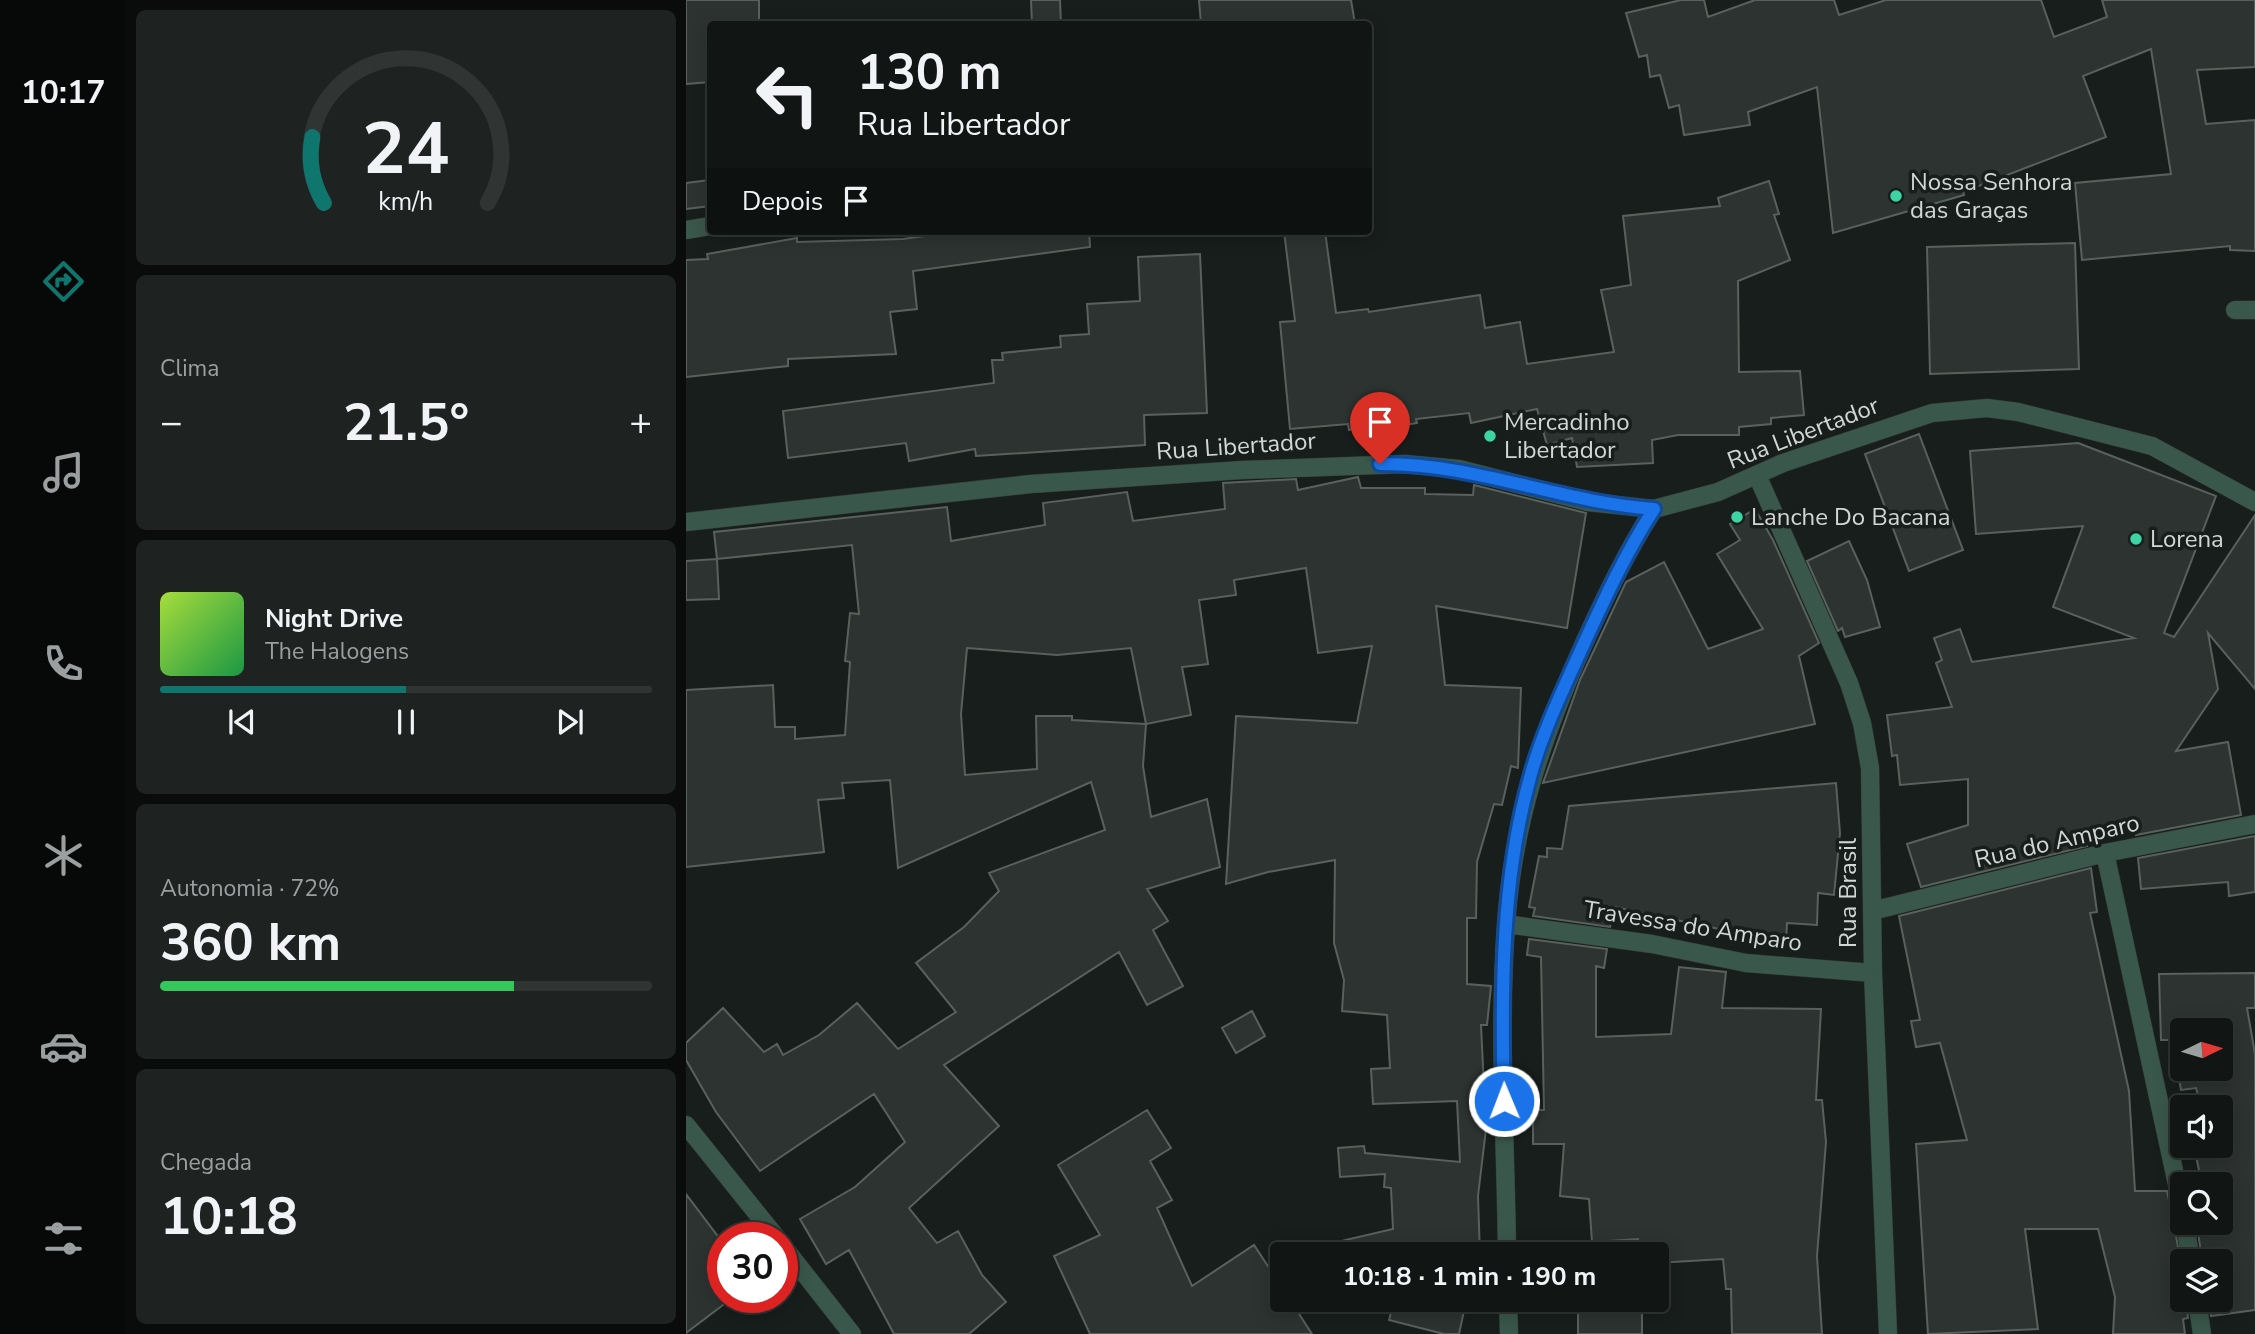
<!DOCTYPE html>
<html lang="pt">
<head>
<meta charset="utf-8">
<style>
  body { margin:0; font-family:"Nunito Sans",sans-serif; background:#1e2322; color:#f1f3f6; height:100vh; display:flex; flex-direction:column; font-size:26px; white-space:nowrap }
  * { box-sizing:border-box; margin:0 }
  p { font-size:23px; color:#9c9fa0 }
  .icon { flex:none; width:38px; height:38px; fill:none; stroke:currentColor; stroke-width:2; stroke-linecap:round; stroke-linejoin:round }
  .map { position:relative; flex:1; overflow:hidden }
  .side { display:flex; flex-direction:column; gap:10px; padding:10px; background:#090c0b; width:560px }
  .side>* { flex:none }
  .guide { position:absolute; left:21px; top:21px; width:665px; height:214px; border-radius:7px; box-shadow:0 4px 18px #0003,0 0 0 2px #303534; background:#111614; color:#f1f3f6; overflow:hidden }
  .needle { width:46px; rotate:85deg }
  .controls { position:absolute; left:1484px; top:1018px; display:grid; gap:14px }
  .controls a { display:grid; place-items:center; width:63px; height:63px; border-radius:7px; background:#111614; box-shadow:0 4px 18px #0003,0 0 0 2px #303534; font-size:35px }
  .speed { position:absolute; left:21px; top:1222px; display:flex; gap:14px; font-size:35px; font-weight:700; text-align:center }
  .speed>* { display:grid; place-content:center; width:91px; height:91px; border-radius:50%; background:#111614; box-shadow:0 4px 18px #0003,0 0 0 2px #303534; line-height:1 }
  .speed .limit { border:10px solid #d22; background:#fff; color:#111 }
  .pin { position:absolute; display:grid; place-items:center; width:60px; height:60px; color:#fff; margin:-72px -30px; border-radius:50% 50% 50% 0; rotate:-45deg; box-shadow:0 0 7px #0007 }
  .pin .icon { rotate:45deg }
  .me { position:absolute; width:77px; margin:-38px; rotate:359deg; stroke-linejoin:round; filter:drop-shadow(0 0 5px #0008) }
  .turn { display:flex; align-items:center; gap:24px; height:147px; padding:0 35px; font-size:32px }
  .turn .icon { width:91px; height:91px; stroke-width:2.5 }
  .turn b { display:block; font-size:49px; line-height:60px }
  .then { display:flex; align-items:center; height:66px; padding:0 35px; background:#0003; gap:14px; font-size:26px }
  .big { font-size:52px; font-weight:700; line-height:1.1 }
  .side .widget { flex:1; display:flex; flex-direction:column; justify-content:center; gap:10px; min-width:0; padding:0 24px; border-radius:10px; background:#1e2322 }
  .side .dial { align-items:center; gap:0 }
  .dial svg { height:182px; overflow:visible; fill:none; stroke:#303534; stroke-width:7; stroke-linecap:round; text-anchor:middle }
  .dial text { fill:#f1f3f6; stroke:none }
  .song { display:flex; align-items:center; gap:21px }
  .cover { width:84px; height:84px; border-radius:10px; background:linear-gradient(135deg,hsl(80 70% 55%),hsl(140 70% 35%)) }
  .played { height:7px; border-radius:4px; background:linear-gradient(90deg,#0f766e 50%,#303534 50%) }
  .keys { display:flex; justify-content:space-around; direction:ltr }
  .heat { display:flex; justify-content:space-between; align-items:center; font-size:38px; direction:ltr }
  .charge { height:10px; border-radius:5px; background:linear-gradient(90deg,#34c759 72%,#303534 0) }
  .trip { position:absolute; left:584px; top:1242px; width:399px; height:70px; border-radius:7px; background:#111614; box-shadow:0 4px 18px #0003,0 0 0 2px #303534; font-weight:700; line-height:70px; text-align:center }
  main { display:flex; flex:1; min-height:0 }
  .menu { display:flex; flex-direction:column; width:126px; justify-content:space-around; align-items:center; background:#070908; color:#9c9fa0 }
  .menu .icon { width:49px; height:49px }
  .menu .current { color:#0f766e }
  .menu b { font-size:32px; color:#f1f3f6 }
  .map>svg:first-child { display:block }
  .building { fill:#2c3330; stroke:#59615d; stroke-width:2; fill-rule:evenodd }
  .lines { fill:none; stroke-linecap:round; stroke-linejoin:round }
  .minor-casing { stroke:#313835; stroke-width:19 }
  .minor { stroke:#3a574b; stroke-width:18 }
  .route-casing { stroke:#114b97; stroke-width:18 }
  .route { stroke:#1a73e8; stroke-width:12 }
  .poi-dot { fill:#3dd4a3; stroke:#171e1b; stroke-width:2.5 }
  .labels { text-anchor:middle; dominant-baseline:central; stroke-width:7; stroke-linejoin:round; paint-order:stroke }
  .poi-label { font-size:24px; fill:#d2d6d4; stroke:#171e1b; text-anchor:start }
  .street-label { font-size:24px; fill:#d2d6d4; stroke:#171e1b }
</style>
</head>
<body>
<main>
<nav class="menu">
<b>10:17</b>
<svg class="icon current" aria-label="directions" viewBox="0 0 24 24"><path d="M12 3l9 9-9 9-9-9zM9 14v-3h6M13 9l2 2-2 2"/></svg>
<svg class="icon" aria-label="music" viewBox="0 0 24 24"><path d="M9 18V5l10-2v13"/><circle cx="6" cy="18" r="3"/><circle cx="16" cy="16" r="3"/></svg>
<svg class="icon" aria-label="phone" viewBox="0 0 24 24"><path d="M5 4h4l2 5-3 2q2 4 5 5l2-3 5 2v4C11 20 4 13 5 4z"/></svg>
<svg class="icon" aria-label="climate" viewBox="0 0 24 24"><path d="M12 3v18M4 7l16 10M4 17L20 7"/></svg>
<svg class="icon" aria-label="car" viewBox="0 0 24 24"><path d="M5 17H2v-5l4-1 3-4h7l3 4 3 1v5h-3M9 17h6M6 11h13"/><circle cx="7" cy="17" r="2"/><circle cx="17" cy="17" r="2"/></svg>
<svg class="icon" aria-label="filters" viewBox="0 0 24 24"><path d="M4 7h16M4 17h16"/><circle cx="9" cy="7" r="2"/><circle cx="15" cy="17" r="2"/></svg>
</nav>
<section class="side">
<div class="widget dial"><svg viewBox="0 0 100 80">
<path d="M14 69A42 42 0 1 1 86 69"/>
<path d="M14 69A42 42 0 0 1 9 40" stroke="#0f766e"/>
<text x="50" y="56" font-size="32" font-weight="700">24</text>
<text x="50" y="72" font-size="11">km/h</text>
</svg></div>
<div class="widget"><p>Clima</p>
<div class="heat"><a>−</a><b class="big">21.5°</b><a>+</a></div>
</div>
<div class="widget">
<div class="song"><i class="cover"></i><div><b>Night Drive</b><p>The Halogens</p></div></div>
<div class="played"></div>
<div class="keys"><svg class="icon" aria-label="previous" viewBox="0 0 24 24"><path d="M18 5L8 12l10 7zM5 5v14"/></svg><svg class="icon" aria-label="pause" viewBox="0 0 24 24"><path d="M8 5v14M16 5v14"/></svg><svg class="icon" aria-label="next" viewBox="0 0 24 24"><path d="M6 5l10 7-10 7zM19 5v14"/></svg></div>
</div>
<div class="widget"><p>Autonomia · 72%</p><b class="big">360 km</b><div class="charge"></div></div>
<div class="widget"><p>Chegada</p><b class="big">10:18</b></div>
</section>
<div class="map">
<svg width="1569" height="1334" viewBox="0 0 1569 1334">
  <rect width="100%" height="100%" fill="#171e1b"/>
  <path class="building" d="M 0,0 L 73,0 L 73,24 L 24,24 L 24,82 L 0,84 Z
    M 345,0 L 374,0 L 375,24 L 346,24 Z
    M 513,0 L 665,0 L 669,24 L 515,24 Z
    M 995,0 L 1018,0 L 1022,17 L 1069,0 L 1148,0 L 1153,15 L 1200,0 L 1355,0 L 1368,37 L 1421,17 L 1416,0 L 1569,0 L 1569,67 L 1511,70 L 1520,124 L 1569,120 L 1569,251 L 1544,250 L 1544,246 L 1396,260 L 1389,183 L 1485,174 L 1465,49 L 1397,76 L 1420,137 L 1277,192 L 1278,195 L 1147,233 L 1131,87 L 1062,112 L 1064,125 L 998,135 L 993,105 L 983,108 L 974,75 L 964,77 L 961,55 L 953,57 L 940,13 Z
    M 24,180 L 24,206 L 0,209 L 0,183 Z
    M 1083,181 L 1093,214 L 1088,215 L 1104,260 L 1052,281 L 1053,372 L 1114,371 L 1118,415 L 1085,418 L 1085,424 L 1053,427 L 1053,435 L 992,435 L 966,440 L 967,463 L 891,467 L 886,438 L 861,445 L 851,409 L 785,423 L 783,413 L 730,419 L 731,423 L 684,431 L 683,426 L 663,430 L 662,424 L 604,429 L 594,322 L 609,321 L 598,231 L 639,231 L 650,313 L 682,309 L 683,312 L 794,295 L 799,328 L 834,322 L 841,364 L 928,352 L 915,290 L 945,285 L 937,216 L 1034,206 L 1032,198 Z
    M 275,231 L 403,231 L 404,247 L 227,271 L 231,309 L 204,312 L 210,354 L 102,359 L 102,366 L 0,377 L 0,260 L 22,259 L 21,254 L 111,238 L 111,242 L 217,239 Z
    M 1389,243 L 1393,369 L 1244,374 L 1241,247 Z
    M 514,254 L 521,413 L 458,415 L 459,445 L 290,456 L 289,449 L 223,461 L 220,443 L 102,458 L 97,411 L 308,383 L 306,360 L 317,360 L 316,353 L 375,347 L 374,336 L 403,334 L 401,304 L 454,301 L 452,257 Z
    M 1233,434 L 1277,550 L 1223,571 L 1179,454 Z
    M 1392,443 L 1530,496 L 1478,633 L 1488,637 L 1569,515 L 1569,689 L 1522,633 L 1532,689 L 1490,751 L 1542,742 L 1555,815 L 1450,835 L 1449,825 L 1398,833 L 1401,846 L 1235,887 L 1221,844 L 1282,825 L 1282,779 L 1214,785 L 1211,755 L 1206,756 L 1201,715 L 1266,707 L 1250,663 L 1256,660 L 1248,638 L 1274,629 L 1286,662 L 1448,638 L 1367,607 L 1397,526 L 1290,534 L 1284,451 Z
    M 672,477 L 675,488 L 739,488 L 739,494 L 787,495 L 788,485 L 900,513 L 881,628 L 750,606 L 759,685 L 835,688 L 832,768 L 825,766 L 816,805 L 808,804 L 791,862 L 790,918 L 781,918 L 781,984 L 805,986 L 801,1025 L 795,1025 L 800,1129 L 792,1196 L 794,1255 L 639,1255 L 638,1245 L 707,1229 L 705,1188 L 698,1187 L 699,1174 L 654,1177 L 652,1148 L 678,1146 L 679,1153 L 774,1162 L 771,1101 L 687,1104 L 685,1069 L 704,1068 L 701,1015 L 656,1011 L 658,980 L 648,943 L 649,860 L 582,872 L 540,884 L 550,716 L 671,723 L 686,646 L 632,653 L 620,568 L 548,580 L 550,595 L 513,600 L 522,664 L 496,667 L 505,715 L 460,724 L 457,766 L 465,817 L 521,799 L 534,867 L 461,889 L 482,921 L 467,930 L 497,986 L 461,1005 L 433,952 L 258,1065 L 313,1126 L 223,1208 L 251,1243 L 272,1231 L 296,1275 L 320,1302 L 283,1334 L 208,1334 L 163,1250 L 140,1264 L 114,1219 L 169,1187 L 219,1142 L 188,1094 L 74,1171 L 30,1112 L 0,1060 L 0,1043 L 37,1008 L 78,1052 L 91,1044 L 97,1055 L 133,1035 L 171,1003 L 212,1049 L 270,1012 L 230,963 L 278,927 L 313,891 L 303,873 L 419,830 L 405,782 L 212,868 L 204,780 L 156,783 L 158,798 L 132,800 L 138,852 L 0,867 L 0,690 L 87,685 L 89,727 L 109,727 L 109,739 L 159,735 L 164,662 L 159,661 L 164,613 L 173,614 L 166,545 L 31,559 L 28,532 L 261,507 L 265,541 L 359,525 L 357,503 L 441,492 L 447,521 L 539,509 L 537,483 L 610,479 L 612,490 ZM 281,648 L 371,655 L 445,648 L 460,724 L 386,720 L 386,716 L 350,716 L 351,769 L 279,775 L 275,714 Z
    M 1069,509 L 1087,540 L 1133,643 L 1113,656 L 1129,724 L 857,783 L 894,680 L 940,582 L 978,562 L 1022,649 L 1077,629 L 1031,554 L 1054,540 L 1044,524 Z
    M 1163,541 L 1181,580 L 1194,627 L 1159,637 L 1156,628 L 1152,631 L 1121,561 Z
    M 31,559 L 33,599 L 0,600 L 0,561 Z
    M 1150,783 L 1154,833 L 1148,895 L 1132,893 L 1131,925 L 1101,923 L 1100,943 L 928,907 L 924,927 L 847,916 L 849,908 L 843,907 L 853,856 L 861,857 L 861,848 L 876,849 L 883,806 Z
    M 1569,836 L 1569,892 L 1543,896 L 1542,882 L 1455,889 L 1452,858 Z
    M 1405,868 L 1411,912 L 1404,913 L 1443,1091 L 1449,1191 L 1481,1191 L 1485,1210 L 1490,1216 L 1488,1225 L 1496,1269 L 1496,1300 L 1500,1300 L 1502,1318 L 1497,1319 L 1499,1334 L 1427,1334 L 1429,1297 L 1412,1229 L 1339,1229 L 1352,1329 L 1242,1334 L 1230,1144 L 1281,1140 L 1254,1043 L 1230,1047 L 1225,1021 L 1234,1020 L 1213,916 Z
    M 843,939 L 921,949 L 918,968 L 910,966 L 910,1037 L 985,1034 L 993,967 L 1040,972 L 1036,1008 L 1135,1009 L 1130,1100 L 1136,1100 L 1140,1142 L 1131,1256 L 1136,1334 L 1046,1334 L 1045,1289 L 1040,1289 L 1037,1259 L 971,1263 L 971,1255 L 953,1255 L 952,1239 L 906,1242 L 903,1199 L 874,1196 L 878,1144 L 847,1144 L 847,1110 L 858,1110 L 855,957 L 841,955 Z
    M 1569,973 L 1569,1008 L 1561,1008 L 1569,1054 L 1569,1310 L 1525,1316 L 1523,1300 L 1535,1300 L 1535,1262 L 1516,1262 L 1511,1223 L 1535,1223 L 1535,1185 L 1516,1185 L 1508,1146 L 1535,1146 L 1535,1108 L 1516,1108 L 1510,1088 L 1495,1090 L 1486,1040 L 1475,1040 L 1473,974 ZM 1496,1031 L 1535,1031 L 1535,1069 L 1496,1069 Z
    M 566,1011 L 579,1036 L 550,1053 L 536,1028 Z
    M 461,1110 L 485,1148 L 464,1161 L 486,1200 L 471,1208 L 506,1286 L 568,1245 L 597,1289 L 597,1300 L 604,1300 L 626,1334 L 404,1334 L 368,1256 L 414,1235 L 372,1165 Z
    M 0,1194 L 37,1243 L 37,1305 L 0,1333 Z
    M 697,1300 L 780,1300 L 780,1302 L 773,1334 L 758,1334 L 703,1320 L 707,1305 L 697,1306 Z
    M 892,1300 L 956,1300 L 956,1334 L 892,1334 Z"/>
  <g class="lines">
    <g class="minor-casing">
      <path id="minor" d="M 0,230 L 24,226
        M 1549,310 L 1569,310
        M 1071,475 L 1163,683 L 1176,723 L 1184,768 L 1187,973 L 1202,1334
        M 0,522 L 345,484 L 556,470 L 719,464 L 773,469 L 902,502 L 968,509 L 1032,492 L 1097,463 L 1246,413 L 1301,408 L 1332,412 L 1466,446 L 1569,502
        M 1419,853 L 1496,1207
        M 1186,911 L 1419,853 L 1569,824
        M 820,924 L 966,944 L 1060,963 L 1187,973
        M 0,1125 L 90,1237
        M 1499,1223 L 1505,1262
        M 96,1245 L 166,1334
        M 821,1255 C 820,1145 812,1035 820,925 C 827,821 857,735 899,641 C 920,595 941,551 968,509
        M 822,1300 L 823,1334
        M 1511,1300 L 1516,1334"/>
    </g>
    <use href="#minor" class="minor"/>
  </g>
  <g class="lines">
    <g class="route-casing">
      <path id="route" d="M 694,464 C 789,463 873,502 968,509 C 939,554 917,602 895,650 C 877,690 857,731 845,774 C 815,879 815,992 818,1101"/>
    </g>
    <use href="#route" class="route"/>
  </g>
  <g class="poi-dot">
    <circle cx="1210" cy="196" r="7"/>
    <circle cx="804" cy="436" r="7"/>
    <circle cx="1051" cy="517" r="7"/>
    <circle cx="1450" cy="539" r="7"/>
  </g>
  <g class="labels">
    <g class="poi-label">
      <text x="1224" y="182">Nossa Senhora<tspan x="1224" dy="28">das Graças</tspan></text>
      <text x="818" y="422">Mercadinho<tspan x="818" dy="28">Libertador</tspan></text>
      <text x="1065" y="517">Lanche Do Bacana</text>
      <text x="1464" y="539">Lorena</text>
    </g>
    <g class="street-label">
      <text transform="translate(1117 433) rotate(-21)">Rua Libertador</text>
      <text transform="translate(550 446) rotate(-4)">Rua Libertador</text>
      <text transform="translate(1371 841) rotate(-13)">Rua do Amparo</text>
      <text transform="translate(1162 893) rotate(-90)">Rua Brasil</text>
      <text transform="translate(1007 926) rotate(9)">Travessa do Amparo</text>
    </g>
  </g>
</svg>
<div class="controls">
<a><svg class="needle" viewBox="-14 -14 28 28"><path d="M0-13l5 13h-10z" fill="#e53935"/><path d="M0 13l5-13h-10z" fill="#9c9fa0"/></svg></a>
<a><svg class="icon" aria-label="sound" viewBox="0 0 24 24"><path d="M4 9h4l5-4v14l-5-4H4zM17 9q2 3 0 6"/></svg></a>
<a><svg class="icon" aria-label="search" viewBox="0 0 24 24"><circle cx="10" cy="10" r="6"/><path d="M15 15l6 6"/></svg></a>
<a><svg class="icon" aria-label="layers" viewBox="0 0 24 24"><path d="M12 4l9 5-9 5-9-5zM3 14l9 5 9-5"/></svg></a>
</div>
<div class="speed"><div class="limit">30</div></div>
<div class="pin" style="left:694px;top:464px;background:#d93025"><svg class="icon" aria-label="arrive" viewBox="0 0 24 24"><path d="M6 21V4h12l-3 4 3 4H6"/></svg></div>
<svg class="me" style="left:818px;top:1101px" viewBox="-20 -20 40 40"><circle r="17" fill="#1a73e8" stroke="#fff" stroke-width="3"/><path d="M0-11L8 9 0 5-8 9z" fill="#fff"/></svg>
<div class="trip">10:18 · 1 min · 190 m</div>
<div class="guide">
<div class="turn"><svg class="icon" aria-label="left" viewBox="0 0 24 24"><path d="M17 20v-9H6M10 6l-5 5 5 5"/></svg><div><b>130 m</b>Rua Libertador</div></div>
<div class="then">Depois<svg class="icon" aria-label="arrive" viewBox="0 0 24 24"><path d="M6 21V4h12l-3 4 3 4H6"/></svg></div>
</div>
</div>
</main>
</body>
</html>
